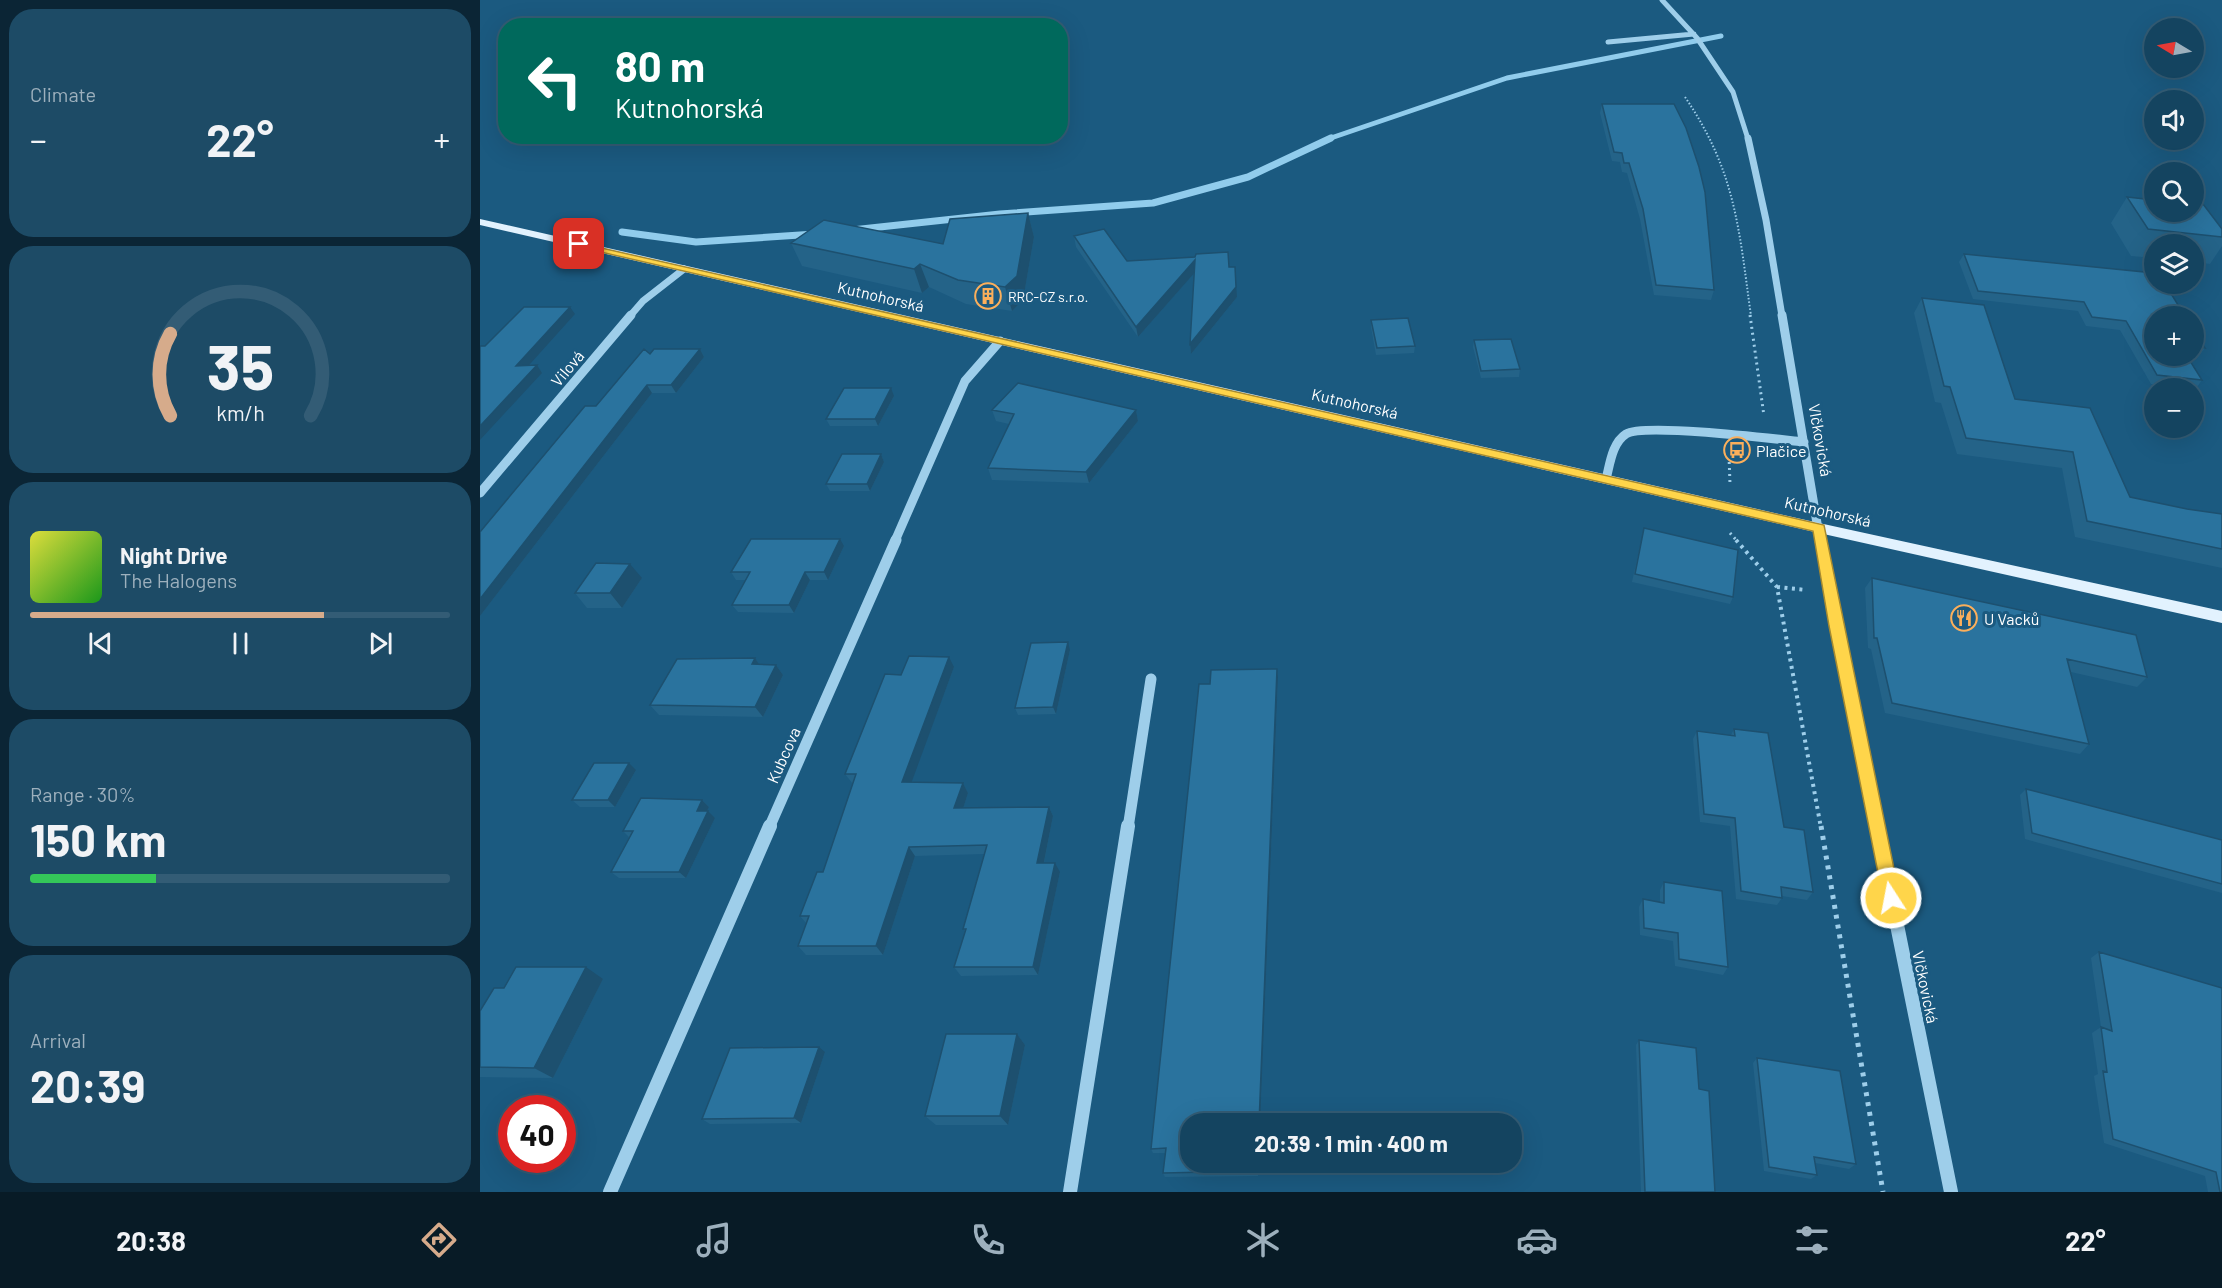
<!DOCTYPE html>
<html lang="en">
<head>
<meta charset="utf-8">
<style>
  body { margin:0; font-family:Barlow,sans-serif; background:#1d4b66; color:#f1f3f6; height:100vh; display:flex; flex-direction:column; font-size:22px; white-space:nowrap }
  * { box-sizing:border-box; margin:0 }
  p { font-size:20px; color:#9db0bd }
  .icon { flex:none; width:33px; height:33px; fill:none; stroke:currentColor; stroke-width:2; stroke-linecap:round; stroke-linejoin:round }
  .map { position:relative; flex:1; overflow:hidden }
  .side { display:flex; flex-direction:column; gap:9px; padding:9px; background:#0b2535; width:480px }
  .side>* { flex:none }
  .top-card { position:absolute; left:18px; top:18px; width:570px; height:126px; border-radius:24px; box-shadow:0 6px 24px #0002,0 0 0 2px #335c75; background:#00695c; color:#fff; overflow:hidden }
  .needle { width:39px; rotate:280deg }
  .buttons { position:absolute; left:1664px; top:18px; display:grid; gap:12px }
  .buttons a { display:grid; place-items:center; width:60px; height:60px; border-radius:50%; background:#144460; box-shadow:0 6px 24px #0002,0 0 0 2px #335c75; font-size:30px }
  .speed { position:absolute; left:18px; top:1095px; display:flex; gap:12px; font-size:30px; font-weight:700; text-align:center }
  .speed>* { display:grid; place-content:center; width:78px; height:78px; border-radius:50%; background:#144460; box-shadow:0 6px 24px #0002,0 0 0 2px #335c75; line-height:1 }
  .speed .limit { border:9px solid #d22; background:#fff; color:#111 }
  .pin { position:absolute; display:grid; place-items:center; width:51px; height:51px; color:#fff; margin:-26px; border-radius:12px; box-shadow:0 3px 9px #0006 }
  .me { position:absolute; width:66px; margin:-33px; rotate:349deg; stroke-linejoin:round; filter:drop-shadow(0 0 4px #0008) }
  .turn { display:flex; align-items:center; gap:21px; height:126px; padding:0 18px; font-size:27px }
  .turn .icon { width:78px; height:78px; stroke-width:2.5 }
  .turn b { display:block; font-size:42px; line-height:51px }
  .big { font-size:45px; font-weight:700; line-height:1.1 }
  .side .widget { flex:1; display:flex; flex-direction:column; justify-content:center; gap:9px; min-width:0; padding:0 21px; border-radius:24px; background:#1d4b66 }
  .side .dial { align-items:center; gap:0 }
  .dial svg { height:156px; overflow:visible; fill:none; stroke:#335c75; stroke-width:7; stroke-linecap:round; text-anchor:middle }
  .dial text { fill:#f1f3f6; stroke:none }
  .song { display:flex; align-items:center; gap:18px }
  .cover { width:72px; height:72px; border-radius:9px; background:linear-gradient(135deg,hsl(60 70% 55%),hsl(120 70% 35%)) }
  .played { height:6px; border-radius:3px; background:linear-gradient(90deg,#d6ab8b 70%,#335c75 70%) }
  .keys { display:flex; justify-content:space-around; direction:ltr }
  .heat { display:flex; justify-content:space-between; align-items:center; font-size:33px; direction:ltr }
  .charge { height:9px; border-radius:4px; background:linear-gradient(90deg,#34c759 30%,#335c75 0) }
  .trip { position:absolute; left:700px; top:1113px; width:342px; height:60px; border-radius:24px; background:#144460; box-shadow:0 6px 24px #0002,0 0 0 2px #335c75; font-weight:700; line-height:60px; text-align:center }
  .menu { display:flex; height:96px; justify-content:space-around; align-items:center; background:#081b26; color:#9db0bd }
  .menu .icon { width:42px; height:42px }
  .menu .on { color:#d6ab8b }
  .menu b { font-size:27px; color:#f1f3f6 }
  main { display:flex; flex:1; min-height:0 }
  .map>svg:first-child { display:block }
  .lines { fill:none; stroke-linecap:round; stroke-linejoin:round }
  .stream-far1 { stroke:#91ccec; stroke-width:5 }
  .stream { stroke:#91ccec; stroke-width:7 }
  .path-far3 { stroke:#9eceea; stroke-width:2; stroke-dasharray:1.5 2; stroke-linecap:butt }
  .path-far2 { stroke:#9eceea; stroke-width:3; stroke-dasharray:2 4; stroke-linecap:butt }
  .path-far1 { stroke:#9eceea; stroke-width:4; stroke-dasharray:3 4.5; stroke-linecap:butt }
  .path { stroke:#9eceea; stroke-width:5; stroke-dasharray:4 6; stroke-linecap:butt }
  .minor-far4 { stroke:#9eceea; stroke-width:5 }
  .minor-far3 { stroke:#9eceea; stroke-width:7 }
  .minor-far2 { stroke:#9eceea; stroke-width:9 }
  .minor-far1 { stroke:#9eceea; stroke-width:11 }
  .minor { stroke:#9eceea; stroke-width:14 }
  .major { fill:#e2f2fe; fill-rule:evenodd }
  .wall { fill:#246388 }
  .shaded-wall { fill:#1d506f }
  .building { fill:#2a739e; stroke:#1d506f; stroke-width:1.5 }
  .route { fill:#ffd54a; stroke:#a68a30; stroke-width:1.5 }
  .labels { text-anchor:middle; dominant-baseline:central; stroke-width:6; stroke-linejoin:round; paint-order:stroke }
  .far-poi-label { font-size:14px; fill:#fff; stroke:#1b5a80; text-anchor:start }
  .street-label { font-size:16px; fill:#fff; stroke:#1b5a80 }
  .poi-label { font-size:16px; fill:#fff; stroke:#1b5a80; text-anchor:start }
</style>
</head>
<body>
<main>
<section class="side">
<div class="widget"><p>Climate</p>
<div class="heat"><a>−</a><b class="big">22°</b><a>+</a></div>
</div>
<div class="widget dial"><svg viewBox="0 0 100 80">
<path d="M14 69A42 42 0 1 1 86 69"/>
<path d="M14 69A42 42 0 0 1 14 27" stroke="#d6ab8b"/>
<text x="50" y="56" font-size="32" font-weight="700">35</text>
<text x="50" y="72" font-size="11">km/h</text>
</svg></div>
<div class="widget">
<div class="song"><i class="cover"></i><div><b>Night Drive</b><p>The Halogens</p></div></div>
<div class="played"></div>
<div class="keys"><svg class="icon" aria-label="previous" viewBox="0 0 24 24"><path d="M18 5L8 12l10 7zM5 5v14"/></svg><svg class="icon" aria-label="pause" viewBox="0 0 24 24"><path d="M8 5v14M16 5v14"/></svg><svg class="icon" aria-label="next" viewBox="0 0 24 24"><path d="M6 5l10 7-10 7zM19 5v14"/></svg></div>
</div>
<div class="widget"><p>Range · 30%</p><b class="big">150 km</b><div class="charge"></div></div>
<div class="widget"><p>Arrival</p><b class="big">20:39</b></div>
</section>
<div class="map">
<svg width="1742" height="1192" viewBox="0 0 1742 1192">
  <rect width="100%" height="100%" fill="#1b5a80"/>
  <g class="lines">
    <path class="stream-far1" d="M 848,139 L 1027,78 L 1241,36"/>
    <path class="stream" d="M 372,230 L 520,214 L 673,203 L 768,177 L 851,138
      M 142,232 L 216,242 L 335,234"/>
    <path class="path-far3" d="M 1205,97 C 1256,172 1259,230 1271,316"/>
    <path class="path-far2" d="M 1270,315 L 1284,416
      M 1249,456 L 1250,484
      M 1250,533 L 1257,541"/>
    <path class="path-far1" d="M 1256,540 L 1297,587 L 1341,828
      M 1297,587 L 1326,590"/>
    <path class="path" d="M 1341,826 L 1403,1192"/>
    <path class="minor-far4" d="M 1182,0 L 1217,38 L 1253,92 L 1268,139
      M 1128,42 L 1214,34"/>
    <path class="minor-far3" d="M 1268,138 L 1286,220 L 1302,316
      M 150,316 L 163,301 L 204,269"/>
    <path class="minor-far2" d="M 1302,315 L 1340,541
      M 1126,479 C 1130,464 1132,443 1146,434 C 1164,423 1296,439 1324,442
      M 0,493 L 151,315
      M 415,541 L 485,381 L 520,341"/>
    <path class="minor-far1" d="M 1340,540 L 1397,828
      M 289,828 L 416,540
      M 648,828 L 671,679"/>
    <path class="minor" d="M 1397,826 L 1471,1192
      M 130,1192 L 290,826
      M 590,1192 L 648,826"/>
    <path class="major" d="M 0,219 L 1339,523 L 1742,611 L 1742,623 L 1339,533 L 0,225 Z"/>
  </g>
  <path class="wall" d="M 1122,104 L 1234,290 L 1231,300 L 1174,295 L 1160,219 L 1147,173 L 1142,172 L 1140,162 L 1132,161 L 1120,113 Z
    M 1647,197 L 1742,229 L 1742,246 L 1730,264 L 1713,262 L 1713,244 L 1674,244 L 1674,258 L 1651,256 L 1631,223 Z
    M 548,213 L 554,237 L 543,300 L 532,311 L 486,304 L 449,287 L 442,293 L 322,266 L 311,243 L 463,244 Z
    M 594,236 L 647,261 L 749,267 L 757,297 L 711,354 L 710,344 L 714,273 L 658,337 L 596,247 Z
    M 1484,254 L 1674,316 L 1722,380 L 1715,390 L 1713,388 L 1671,384 L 1640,330 L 1606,326 L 1598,311 L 1493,299 L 1479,262 Z
    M 1442,298 L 1535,399 L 1650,497 L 1707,509 L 1742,514 L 1742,568 L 1595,537 L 1582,468 L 1477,454 L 1461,403 L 1455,402 L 1434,313 Z
    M 891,320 L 935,346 L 934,353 L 896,355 L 891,327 Z
    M 1713,329 L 1725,348 L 1718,357 L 1709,356 L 1713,356 Z
    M 994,340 L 1040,369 L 1039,377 L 1001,378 L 993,347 Z
    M 220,349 L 224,357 L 196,393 L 172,393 L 0,616 L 0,532 L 170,354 Z
    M 414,396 L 398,426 L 350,426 L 346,419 Z
    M 512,410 L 656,410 L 658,421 L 609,483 L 512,480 L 508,468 L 529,424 L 516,421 Z
    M 401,454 L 404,462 L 390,491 L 350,491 L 346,484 Z
    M 1164,528 L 1253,597 L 1250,604 L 1152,582 Z
    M 364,546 L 348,580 L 330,580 L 314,613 L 258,612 L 252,605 L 266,580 L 256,580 L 251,572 Z
    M 162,578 L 142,608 L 107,608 L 95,593 Z
    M 1392,578 L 1667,677 L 1657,687 L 1591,672 L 1609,744 L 1600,754 L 1405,713 L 1391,649 L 1388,648 L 1385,588 Z
    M 590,650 L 576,714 L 538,715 L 535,708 Z
    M 275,658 L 279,665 L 296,665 L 303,675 L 283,717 L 179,715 L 170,705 Z
    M 474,667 L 431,782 L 483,783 L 488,793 L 483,808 L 569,807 L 573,816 L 564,863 L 580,872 L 558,975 L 481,976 L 474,967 L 485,931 L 483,929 L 504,854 L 435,856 L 403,955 L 326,955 L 318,946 L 326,923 L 320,916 L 343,872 L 373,784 L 365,774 L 421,675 Z
    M 797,669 L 798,677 L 780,1124 L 711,1124 L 711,1162 L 778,1162 L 778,1176 L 685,1177 L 683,1173 L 685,1153 L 673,1153 L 671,1149 L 730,684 Z
    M 1254,729 L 1304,827 L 1333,892 L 1327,900 L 1302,896 L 1302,898 L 1297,905 L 1256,899 L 1250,826 L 1220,822 L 1213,739 L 1217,731 L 1251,735 Z
    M 156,770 L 135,807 L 100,807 L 92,800 Z
    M 1546,789 L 1742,840 L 1742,893 L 1545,839 L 1540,795 Z
    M 222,800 L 229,807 L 226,811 L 235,818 L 206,878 L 139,878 L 131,872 L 149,837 L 143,831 Z
    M 1184,882 L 1248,967 L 1243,975 L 1195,966 L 1193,941 L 1160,935 L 1159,907 L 1163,899 L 1180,902 L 1180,890 Z
    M 1619,952 L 1742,988 L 1742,1192 L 1728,1192 L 1725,1176 L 1624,1143 L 1614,1076 L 1618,1074 L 1612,1033 L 1621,1027 L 1611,958 Z
    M 123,979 L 73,1078 L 0,1077 L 0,1011 L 24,988 Z
    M 537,1034 L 545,1045 L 528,1125 L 456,1125 L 445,1116 Z
    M 1159,1040 L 1219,1089 L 1235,1192 L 1161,1192 L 1156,1045 Z
    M 345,1052 L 321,1123 L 230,1124 L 222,1119 Z
    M 1277,1058 L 1376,1164 L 1369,1169 L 1335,1163 L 1337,1175 L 1331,1179 L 1284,1171 L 1273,1063 Z"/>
  <path class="shaded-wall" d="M 548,213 L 554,237 L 543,300 L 532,311 L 525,287 Z
    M 715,260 L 717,270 L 658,337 L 656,327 Z
    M 440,264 L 449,287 L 442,293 L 434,269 Z
    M 755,267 L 757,297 L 711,354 L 710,344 Z
    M 90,307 L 95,314 L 42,373 L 36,366 Z
    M 220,349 L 224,357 L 196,393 L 191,385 Z
    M 57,365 L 62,373 L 0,440 L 0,426 Z
    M 167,385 L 172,393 L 0,616 L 0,599 Z
    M 411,388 L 414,396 L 398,426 L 395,419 Z
    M 656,410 L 658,421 L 609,483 L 606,472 Z
    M 401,454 L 404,462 L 390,491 L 387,484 Z
    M 360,539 L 364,546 L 348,580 L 344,572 Z
    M 150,564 L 162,578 L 142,608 L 130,593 Z
    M 325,572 L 330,580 L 314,613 L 309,605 Z
    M 588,642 L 590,650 L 576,714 L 573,707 Z
    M 469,657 L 474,667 L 428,792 L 422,782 Z
    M 275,658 L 282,669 L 272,664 Z
    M 296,665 L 303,675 L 283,717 L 275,707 Z
    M 797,669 L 798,677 L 780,1124 L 779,1124 Z
    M 149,763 L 156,770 L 135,807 L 128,800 Z
    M 483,783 L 488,793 L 480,818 L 474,808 Z
    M 222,800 L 229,807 L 223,818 L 217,811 Z
    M 569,807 L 573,816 L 562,872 L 557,863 Z
    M 228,811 L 235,818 L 206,878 L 199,872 Z
    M 429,847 L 435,856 L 403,955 L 396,946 Z
    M 575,863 L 580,872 L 558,975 L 553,967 Z
    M 106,967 L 123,979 L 73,1078 L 54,1068 Z
    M 537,1034 L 545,1045 L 528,1125 L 520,1116 Z
    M 339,1047 L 345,1052 L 321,1123 L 314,1118 Z"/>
  <path class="building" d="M 1122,104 L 1194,104 L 1206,128 L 1219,167 L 1225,192 L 1234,290 L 1176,285 L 1163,209 L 1149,163 L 1144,163 L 1142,153 L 1134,152 Z
    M 1647,197 L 1674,200 L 1674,212 L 1713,212 L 1713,203 L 1723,204 L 1742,229 L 1742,237 L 1668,229 Z
    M 548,213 L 537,276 L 525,287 L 478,280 L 440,264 L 434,269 L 311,243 L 344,220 L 463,244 L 470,219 Z
    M 624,229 L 647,261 L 715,257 L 716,254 L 748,252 L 749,267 L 755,267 L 756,287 L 710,344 L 715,260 L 656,327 L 594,236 Z
    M 1484,254 L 1674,273 L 1674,284 L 1685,284 L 1705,316 L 1674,316 L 1674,356 L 1707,356 L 1722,380 L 1677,375 L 1646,321 L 1612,317 L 1604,302 L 1498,291 Z
    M 1442,298 L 1504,305 L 1535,399 L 1610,408 L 1650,497 L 1707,509 L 1742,514 L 1742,549 L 1607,521 L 1593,452 L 1486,438 L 1470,387 L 1464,386 Z
    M 44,307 L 90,307 L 36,366 L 57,365 L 0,426 L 0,346 L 5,346 Z
    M 928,318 L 935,346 L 897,348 L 891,320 Z
    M 1713,329 L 1725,348 L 1713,346 Z
    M 1031,339 L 1040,369 L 1001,371 L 994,340 Z
    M 164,349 L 170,354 L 174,349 L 220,349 L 191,385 L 167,385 L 0,599 L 0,532 L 105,406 L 116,406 Z
    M 538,383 L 656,410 L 606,472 L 508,468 L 534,414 L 512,410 Z
    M 364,388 L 411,388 L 395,419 L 346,419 Z
    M 362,454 L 401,454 L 387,484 L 346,484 Z
    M 1164,528 L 1258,550 L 1253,597 L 1155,574 Z
    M 271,539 L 360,539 L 344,572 L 325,572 L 309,605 L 252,605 L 270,572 L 251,572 Z
    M 116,563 L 150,564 L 130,593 L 95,593 Z
    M 1392,578 L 1656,635 L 1667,677 L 1587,659 L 1609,744 L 1412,703 L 1397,638 L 1394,638 Z
    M 588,642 L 573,707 L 535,708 L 551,643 Z
    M 429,656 L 469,657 L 422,782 L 483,783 L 474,808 L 569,807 L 557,863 L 575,863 L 553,967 L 474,967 L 486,929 L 483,929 L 507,845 L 429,847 L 396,946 L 318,946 L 329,916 L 320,916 L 337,872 L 343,872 L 376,774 L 365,774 L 405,674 L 421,675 Z
    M 275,658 L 272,664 L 296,665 L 275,707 L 170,705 L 197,659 Z
    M 797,669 L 779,1124 L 711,1124 L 711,1162 L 777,1162 L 777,1171 L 683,1173 L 686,1148 L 671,1149 L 719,684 L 730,684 L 731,670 Z
    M 1254,729 L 1288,733 L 1304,827 L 1324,830 L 1333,892 L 1301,887 L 1302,898 L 1261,891 L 1255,818 L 1224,814 L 1217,731 L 1255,736 Z
    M 114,763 L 149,763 L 128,800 L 92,800 Z
    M 1546,789 L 1742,840 L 1742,884 L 1552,833 Z
    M 161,798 L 222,800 L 217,811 L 228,811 L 199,872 L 131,872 L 153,831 L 143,831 Z
    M 1184,882 L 1242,891 L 1248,967 L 1199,959 L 1198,933 L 1164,928 L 1163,899 L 1184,903 Z
    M 1619,952 L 1742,988 L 1742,1192 L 1740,1192 L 1736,1172 L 1633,1139 L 1623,1071 L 1627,1072 L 1621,1027 L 1632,1031 Z
    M 36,967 L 106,967 L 54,1068 L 0,1067 L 0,1011 L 14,988 L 24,988 Z
    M 466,1034 L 537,1034 L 520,1116 L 445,1116 Z
    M 1159,1040 L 1216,1048 L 1219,1089 L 1229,1091 L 1235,1192 L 1165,1192 Z
    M 339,1047 L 314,1118 L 222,1119 L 250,1048 Z
    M 1277,1058 L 1360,1071 L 1376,1164 L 1334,1157 L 1337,1175 L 1289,1167 Z"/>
  <path class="route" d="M 95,242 L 1344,525 L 1420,898 L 1417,903 L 1411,906 L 1405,903 L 1403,898 L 1349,626 L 1333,531 L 99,247 L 94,244 Z"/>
  <defs>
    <g id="building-ring" transform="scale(1.35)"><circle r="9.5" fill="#1b5a80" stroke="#fbaf5b" stroke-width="1.5"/><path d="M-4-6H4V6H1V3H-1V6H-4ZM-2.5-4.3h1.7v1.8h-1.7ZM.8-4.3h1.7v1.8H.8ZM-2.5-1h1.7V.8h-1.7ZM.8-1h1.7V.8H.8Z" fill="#fbaf5b"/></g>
    <g id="bus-ring" transform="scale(1.35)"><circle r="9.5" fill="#1b5a80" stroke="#fbaf5b" stroke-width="1.5"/><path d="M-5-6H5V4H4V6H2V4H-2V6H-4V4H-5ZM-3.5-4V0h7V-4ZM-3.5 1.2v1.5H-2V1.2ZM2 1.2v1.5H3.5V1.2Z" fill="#fbaf5b"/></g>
    <g id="restaurant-ring" transform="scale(1.35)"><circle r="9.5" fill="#1b5a80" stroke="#fbaf5b" stroke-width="1.5"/><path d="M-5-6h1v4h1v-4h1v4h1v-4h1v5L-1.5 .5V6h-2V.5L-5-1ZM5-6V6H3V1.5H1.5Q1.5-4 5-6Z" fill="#fbaf5b"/></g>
  </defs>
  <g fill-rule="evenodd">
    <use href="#building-ring" x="508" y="296"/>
    <use href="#bus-ring" x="1257" y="450"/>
    <use href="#restaurant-ring" x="1484" y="618"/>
  </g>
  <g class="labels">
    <g class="far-poi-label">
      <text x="528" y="296">RRC-CZ s.r.o.</text>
    </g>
    <g class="street-label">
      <text transform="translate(401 296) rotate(13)">Kutnohorská</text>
      <text transform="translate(87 368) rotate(-50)">Vilová</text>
      <text transform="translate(875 403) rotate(13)">Kutnohorská</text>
      <text transform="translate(1341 440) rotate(80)">Vlčkovická</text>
      <text transform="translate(1348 511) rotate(13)">Kutnohorská</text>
      <text transform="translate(303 755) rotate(-66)">Kubcova</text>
      <text transform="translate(1446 987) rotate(78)">Vlčkovická</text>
    </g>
    <g class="poi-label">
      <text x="1276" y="450">Plačice</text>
      <text x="1504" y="618">U Vacků</text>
    </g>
  </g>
</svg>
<div class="buttons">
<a><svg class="needle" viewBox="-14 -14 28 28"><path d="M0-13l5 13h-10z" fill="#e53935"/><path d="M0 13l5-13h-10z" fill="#9db0bd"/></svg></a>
<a><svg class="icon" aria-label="sound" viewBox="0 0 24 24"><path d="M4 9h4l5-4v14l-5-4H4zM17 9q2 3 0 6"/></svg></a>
<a><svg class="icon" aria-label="search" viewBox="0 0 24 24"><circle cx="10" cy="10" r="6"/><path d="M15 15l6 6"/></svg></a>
<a><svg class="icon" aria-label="layers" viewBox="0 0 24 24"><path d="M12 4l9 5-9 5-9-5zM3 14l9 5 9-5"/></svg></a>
<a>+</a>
<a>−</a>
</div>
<div class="speed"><div class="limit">40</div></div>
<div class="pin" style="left:99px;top:244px;background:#d93025"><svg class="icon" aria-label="arrive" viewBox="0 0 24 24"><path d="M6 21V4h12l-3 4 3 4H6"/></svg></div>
<svg class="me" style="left:1411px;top:898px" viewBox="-20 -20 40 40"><circle r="17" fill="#ffd54a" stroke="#fff" stroke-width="3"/><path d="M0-11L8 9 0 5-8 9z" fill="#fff"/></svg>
<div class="trip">20:39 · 1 min · 400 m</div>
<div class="top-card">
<div class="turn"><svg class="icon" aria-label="left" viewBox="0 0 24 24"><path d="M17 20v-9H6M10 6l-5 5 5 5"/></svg><div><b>80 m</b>Kutnohorská</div></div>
</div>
</div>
</main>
<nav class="menu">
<b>20:38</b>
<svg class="icon on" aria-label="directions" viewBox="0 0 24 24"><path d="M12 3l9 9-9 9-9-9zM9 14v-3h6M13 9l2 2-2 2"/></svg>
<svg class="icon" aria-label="music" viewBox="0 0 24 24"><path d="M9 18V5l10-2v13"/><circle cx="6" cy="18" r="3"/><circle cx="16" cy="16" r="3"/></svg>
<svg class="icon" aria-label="phone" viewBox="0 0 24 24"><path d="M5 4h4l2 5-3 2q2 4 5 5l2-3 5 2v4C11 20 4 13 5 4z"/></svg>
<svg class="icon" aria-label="climate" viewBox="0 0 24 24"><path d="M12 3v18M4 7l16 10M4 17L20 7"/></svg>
<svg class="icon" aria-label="car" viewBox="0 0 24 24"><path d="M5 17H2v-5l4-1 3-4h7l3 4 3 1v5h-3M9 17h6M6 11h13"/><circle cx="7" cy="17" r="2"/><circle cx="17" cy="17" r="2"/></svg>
<svg class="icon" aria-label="filters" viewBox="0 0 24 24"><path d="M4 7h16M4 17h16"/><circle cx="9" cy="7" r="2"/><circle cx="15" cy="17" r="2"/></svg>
<b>22°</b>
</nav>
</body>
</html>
